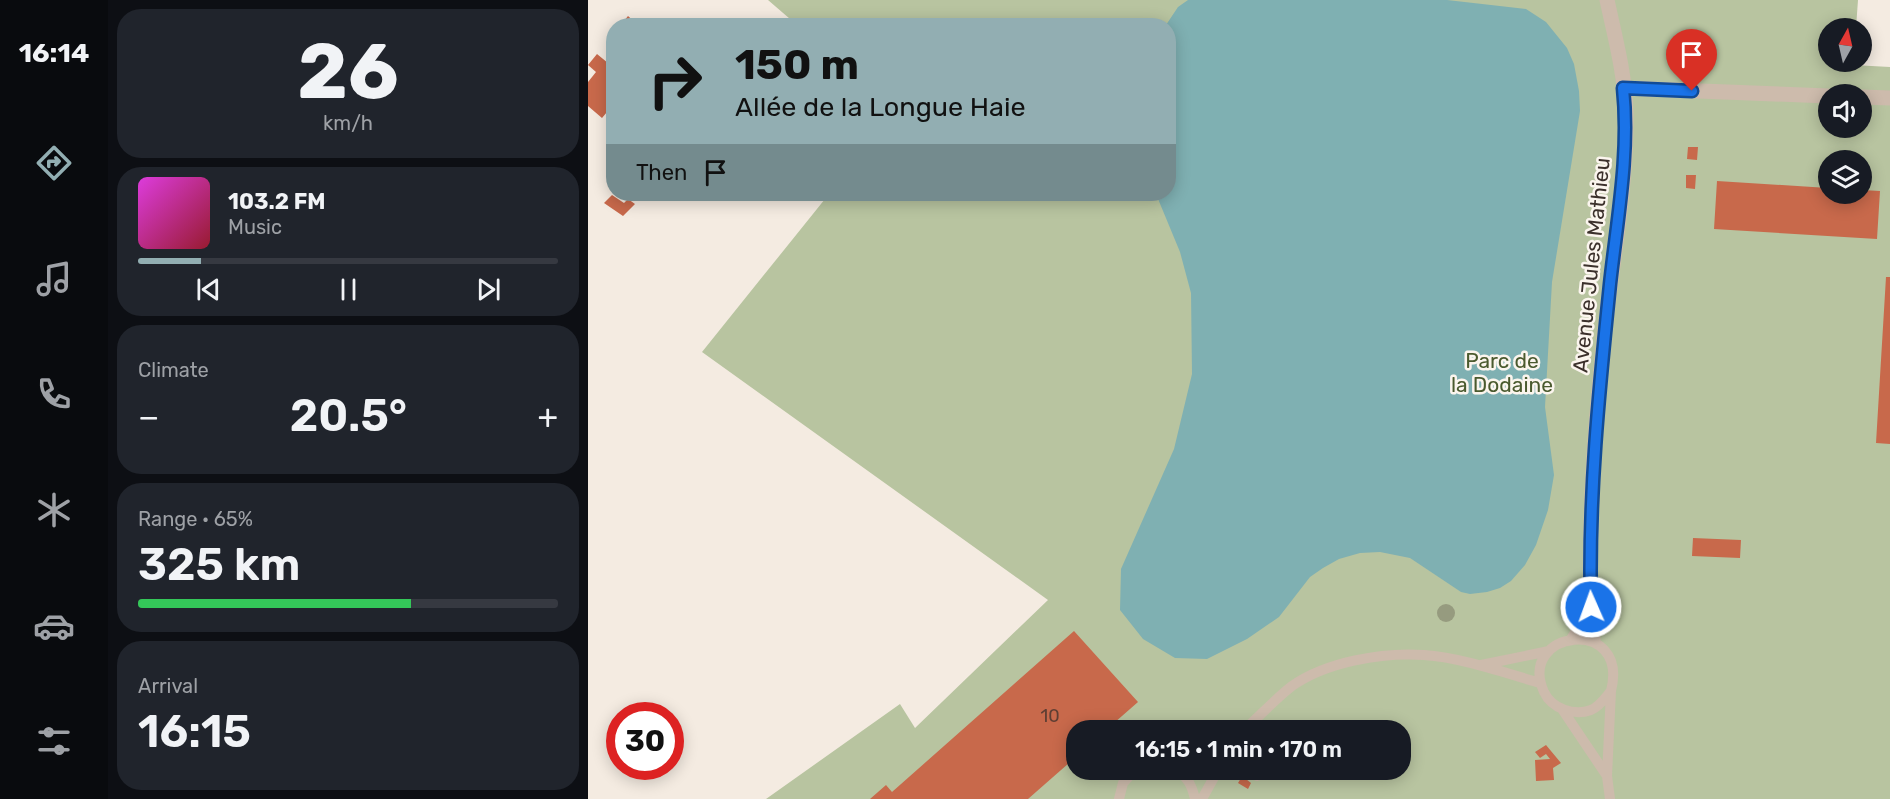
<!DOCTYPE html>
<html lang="en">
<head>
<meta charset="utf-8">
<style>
  body { margin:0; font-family:Rubik,sans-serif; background:#20242c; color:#f1f3f6; height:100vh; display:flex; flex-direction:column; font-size:22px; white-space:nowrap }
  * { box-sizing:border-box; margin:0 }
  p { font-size:20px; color:#9ea1a6 }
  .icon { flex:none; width:33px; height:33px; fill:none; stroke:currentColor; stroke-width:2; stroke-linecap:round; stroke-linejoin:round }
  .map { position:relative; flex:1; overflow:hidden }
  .side { display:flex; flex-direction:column; gap:9px; padding:9px; background:#0d0f14; width:480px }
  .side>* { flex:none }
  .banner { position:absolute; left:18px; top:18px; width:570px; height:183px; border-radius:24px; box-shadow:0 3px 15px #0003; background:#92aeb2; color:#111; overflow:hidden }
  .needle { width:39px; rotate:8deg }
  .buttons { position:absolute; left:1230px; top:18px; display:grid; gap:12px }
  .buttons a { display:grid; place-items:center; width:54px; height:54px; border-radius:50%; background:#171b24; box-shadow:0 3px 15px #0003; font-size:30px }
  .speed { position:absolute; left:18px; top:702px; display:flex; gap:12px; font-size:30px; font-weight:700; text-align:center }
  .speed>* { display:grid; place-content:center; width:78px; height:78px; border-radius:50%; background:#171b24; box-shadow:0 3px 15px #0003; line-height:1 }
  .speed .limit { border:9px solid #d22; background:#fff; color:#111 }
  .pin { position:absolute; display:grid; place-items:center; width:51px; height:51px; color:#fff; margin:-62px -26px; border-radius:50% 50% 50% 0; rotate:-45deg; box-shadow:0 0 6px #0007 }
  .pin .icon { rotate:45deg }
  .me { position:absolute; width:66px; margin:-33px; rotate:358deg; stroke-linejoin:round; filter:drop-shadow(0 0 4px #0008) }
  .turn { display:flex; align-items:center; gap:21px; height:126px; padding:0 30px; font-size:27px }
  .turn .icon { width:78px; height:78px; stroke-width:2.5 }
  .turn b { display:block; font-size:42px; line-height:51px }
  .then { display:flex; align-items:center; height:57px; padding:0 30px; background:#0003; gap:12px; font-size:22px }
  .big { font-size:45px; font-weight:600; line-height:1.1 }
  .side .card { flex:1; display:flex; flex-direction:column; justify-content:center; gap:9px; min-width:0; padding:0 21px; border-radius:24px; background:#20242c }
  .side .dial { align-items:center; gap:0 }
  .dial b { font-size:78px; line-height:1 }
  .song { display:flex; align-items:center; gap:18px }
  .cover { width:72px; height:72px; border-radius:9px; background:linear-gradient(135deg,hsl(300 70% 55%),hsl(350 70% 35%)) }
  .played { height:6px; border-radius:3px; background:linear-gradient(90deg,#92aeb2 15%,#363941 15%) }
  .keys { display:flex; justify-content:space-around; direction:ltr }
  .heat { display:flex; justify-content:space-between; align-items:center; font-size:33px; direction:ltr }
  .charge { height:9px; border-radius:4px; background:linear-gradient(90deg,#34c759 65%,#363941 0) }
  .trip { position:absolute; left:478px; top:720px; width:345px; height:60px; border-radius:24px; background:#171b24; box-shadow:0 3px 15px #0003; font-weight:600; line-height:60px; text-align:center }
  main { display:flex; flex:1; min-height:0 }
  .tabs { display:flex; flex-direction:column; width:108px; justify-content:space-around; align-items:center; background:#090b0e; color:#9ea1a6 }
  .tabs .icon { width:42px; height:42px }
  .tabs .selected { color:#92aeb2 }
  .tabs b { font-size:27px; color:#f1f3f6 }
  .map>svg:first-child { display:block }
  .green { fill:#b8c4a0; fill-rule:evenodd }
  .water { fill:#7fb0b2 }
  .building { fill:#c8694b }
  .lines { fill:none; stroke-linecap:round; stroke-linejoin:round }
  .service { stroke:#cdbbac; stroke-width:10 }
  .minor { stroke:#cdbbac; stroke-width:15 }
  .tree { fill:#969b7f }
  .route-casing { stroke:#114b97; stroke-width:15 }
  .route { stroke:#1a73e8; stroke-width:10 }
  .labels { text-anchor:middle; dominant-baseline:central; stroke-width:5; stroke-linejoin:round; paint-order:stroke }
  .number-label { font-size:18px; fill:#5e3e33 }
  .street-label { font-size:21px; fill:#3b302b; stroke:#fbf5ee }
  .park-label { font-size:21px; fill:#4a5a2e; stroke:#fbf5ee }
</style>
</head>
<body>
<main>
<nav class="tabs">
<b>16:14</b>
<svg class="icon selected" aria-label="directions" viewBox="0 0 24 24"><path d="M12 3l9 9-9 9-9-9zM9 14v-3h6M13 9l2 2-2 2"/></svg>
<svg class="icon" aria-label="music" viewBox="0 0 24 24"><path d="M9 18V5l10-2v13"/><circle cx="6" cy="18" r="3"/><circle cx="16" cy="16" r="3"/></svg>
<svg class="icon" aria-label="phone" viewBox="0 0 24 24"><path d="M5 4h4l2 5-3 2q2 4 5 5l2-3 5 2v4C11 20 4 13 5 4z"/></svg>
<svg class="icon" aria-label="climate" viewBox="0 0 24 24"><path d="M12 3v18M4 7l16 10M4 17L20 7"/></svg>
<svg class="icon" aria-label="car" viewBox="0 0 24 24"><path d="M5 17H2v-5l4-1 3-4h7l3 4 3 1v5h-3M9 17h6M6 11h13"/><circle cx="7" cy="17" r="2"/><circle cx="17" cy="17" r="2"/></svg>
<svg class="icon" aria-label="filters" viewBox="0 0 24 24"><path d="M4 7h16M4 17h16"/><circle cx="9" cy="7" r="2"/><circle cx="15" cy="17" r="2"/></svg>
</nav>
<section class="side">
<div class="card dial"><b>26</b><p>km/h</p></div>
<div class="card">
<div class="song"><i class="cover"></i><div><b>103.2 FM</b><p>Music</p></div></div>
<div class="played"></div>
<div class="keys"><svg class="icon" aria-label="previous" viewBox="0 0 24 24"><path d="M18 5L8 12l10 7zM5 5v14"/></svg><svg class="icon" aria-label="pause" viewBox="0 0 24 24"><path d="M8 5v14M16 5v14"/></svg><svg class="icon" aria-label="next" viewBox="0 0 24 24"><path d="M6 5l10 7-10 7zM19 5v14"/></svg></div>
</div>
<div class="card"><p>Climate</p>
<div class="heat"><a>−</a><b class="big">20.5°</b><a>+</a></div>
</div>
<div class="card"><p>Range · 65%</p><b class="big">325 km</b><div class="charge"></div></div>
<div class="card"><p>Arrival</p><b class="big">16:15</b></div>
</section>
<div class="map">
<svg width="1302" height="799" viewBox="0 0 1302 799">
  <rect width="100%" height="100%" fill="#f4ebe1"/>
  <path class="green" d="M 180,0 L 1270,0 L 1268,28 L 1240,28 L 1240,62 L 1265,62 L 1265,65 L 1302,67 L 1302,799 L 178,799 L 312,704 L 327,728 L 460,600 L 114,352 L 241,194 L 580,194 L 580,26 L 209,25 ZM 1240,94 L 1274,94 L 1274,128 L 1240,128 ZM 1240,160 L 1274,160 L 1274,194 L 1240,194 ZM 489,730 L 813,730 L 813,770 L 489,770 Z"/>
  <path class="water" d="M 600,0 L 859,0 L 938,9 L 958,22 L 979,48 L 986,64 L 991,91 L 992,111 L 964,282 L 957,407 L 966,475 L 960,510 L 948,545 L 937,565 L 923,581 L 912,588 L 899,592 L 882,594 L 873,592 L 822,558 L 792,552 L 772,553 L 751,559 L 735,568 L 722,577 L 691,617 L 659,639 L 619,659 L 587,658 L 555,639 L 532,610 L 533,569 L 586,449 L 604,374 L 603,293 L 592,252 L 568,194 L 580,194 L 580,26 L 578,25 L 590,7 Z"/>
  <path class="building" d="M 40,16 L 51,26 L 32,26 Z
    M 9,54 L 26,68 L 26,100 L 22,104 L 24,106 L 14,118 L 0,106 L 0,82 L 8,72 L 0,65 Z
    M 1100,147 L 1110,147 L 1109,160 L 1099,159 Z
    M 1098,175 L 1108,175 L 1107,189 L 1098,188 Z
    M 1129,181 L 1240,188 L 1240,194 L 1274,194 L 1274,190 L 1292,191 L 1289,239 L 1126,229 Z
    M 24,195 L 36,203 L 40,199 L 47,204 L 35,216 L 16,203 Z
    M 1298,277 L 1302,277 L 1302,444 L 1288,443 Z
    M 1105,538 L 1153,540 L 1152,558 L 1104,556 Z
    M 486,631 L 550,702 L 518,730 L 489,730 L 489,756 L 440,799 L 282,799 L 298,785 L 304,792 Z
    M 958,745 L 973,763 L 965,768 L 966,780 L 948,781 L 947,760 L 962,759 L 958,754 L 952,758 L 947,752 Z
    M 658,770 L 664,770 L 658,779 L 663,783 L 660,789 L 650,783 Z"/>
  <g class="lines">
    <path class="service" d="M 1003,607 L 1008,643
      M 983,639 L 1003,607
      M 893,665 L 961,651
      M 974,709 L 1019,776
      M 656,730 C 672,716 687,699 704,686 C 738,662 794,652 836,655 C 871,657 918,673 952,683
      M 590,770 C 600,778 604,786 607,799
      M 662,772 L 669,776
      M 531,799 L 535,783 L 547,770
      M 614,799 L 630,770
      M 1022,799 L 1019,776 L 1023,691 C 1042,615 928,630 956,692 C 964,709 986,716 1003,710 C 1012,706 1017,698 1023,691"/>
    <path class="minor" d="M 1035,88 L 1240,96
      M 1274,97 L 1302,98
      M 1003,607 C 1000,508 1008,410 1019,312 C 1027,246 1039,178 1038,112 C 1037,74 1027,37 1019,0"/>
  </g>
  <circle class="tree" cx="858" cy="613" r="9"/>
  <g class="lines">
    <g class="route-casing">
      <path id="route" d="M 1003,607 C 1000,499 1011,391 1022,284 C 1029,220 1042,153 1035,88 L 1104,91"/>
    </g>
    <use href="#route" class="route"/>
  </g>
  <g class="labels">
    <g class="number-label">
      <text x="462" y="716">10</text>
    </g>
    <g class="street-label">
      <text transform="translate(1003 265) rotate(-84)">Avenue Jules Mathieu</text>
    </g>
    <g class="park-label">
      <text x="914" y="360">Parc de<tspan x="914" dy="24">la Dodaine</tspan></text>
    </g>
  </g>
</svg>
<div class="buttons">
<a><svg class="needle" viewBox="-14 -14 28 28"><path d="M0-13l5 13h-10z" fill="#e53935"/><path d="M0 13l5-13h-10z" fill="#9ea1a6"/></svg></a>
<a><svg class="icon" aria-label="sound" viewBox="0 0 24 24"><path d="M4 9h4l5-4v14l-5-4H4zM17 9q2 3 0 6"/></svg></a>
<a><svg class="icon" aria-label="layers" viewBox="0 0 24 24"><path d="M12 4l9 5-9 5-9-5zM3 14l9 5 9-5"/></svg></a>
</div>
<div class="speed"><div class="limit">30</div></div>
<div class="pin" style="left:1104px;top:91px;background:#d93025"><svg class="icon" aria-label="arrive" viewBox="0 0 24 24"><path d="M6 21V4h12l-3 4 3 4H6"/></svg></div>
<svg class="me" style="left:1003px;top:607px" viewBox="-20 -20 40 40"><circle r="17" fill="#1a73e8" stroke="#fff" stroke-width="3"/><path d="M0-11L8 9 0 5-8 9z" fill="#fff"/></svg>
<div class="trip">16:15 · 1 min · 170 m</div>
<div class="banner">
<div class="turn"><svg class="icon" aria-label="right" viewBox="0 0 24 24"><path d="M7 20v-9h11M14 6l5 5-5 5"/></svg><div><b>150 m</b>Allée de la Longue Haie</div></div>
<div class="then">Then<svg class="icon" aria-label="arrive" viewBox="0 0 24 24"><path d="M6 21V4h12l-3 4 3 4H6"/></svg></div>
</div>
</div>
</main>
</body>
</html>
